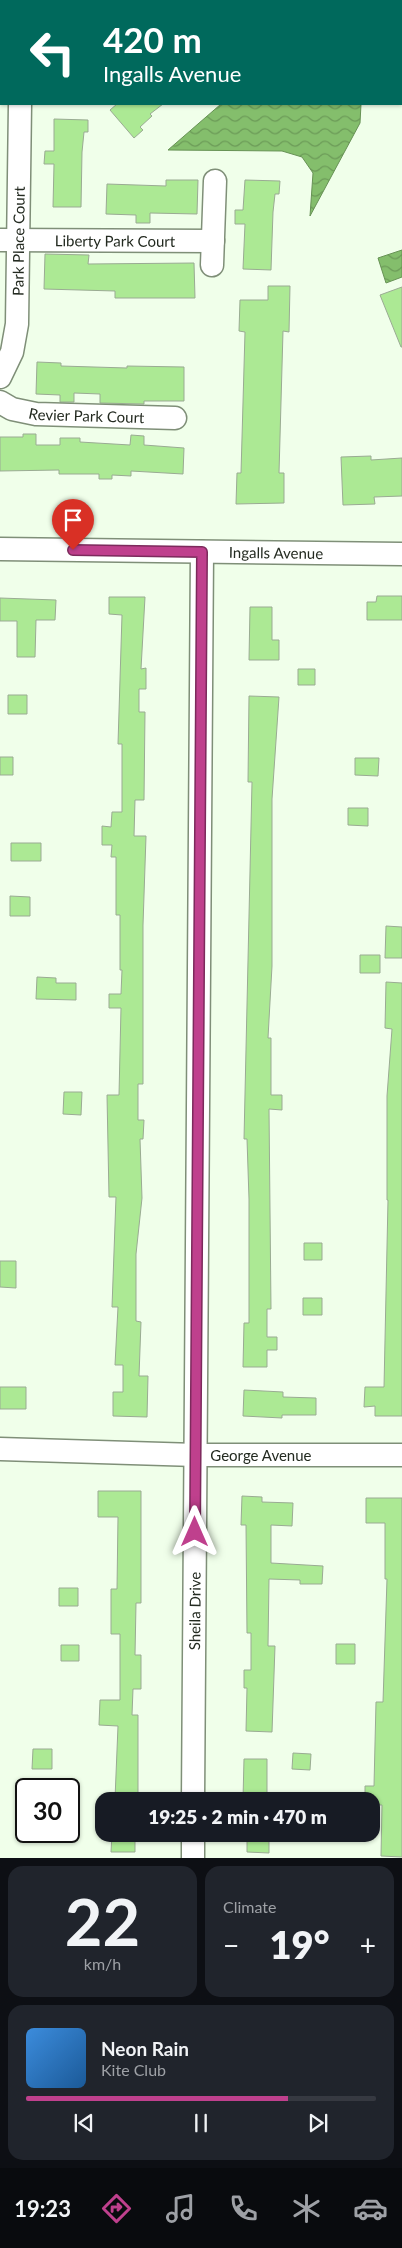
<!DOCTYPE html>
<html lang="en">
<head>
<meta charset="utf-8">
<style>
  body { margin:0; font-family:Lato,sans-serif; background:#20242c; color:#f1f3f6; height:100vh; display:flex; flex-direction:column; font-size:19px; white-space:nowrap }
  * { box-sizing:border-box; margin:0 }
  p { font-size:16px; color:#9ea1a6 }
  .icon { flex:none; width:28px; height:28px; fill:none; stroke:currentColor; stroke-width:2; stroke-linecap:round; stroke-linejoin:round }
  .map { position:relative; height:1858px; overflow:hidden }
  .sheet { display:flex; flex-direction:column; gap:8px; padding:8px; background:#0d0f14; flex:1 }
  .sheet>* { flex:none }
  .top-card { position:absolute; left:0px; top:0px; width:402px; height:105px; box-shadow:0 1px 4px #0004; background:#00695c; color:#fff; overflow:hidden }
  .speed { position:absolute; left:15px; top:1778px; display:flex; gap:10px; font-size:25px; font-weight:700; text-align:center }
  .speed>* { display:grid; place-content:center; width:65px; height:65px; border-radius:50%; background:#171b24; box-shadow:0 1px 4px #0004; line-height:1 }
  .speed .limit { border:2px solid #111; border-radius:8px; background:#fff; color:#111 }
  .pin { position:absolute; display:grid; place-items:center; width:42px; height:42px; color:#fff; margin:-51px -21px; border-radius:50% 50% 50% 0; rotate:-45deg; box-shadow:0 0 5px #0007 }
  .pin .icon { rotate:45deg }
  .me { position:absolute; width:55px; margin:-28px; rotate:0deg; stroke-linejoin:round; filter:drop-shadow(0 0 4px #0008) }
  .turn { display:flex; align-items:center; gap:18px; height:105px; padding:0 20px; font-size:22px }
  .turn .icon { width:65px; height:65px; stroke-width:2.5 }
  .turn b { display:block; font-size:35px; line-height:42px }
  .big { font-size:38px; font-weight:800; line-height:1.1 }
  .sheet .tile { flex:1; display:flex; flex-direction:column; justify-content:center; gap:8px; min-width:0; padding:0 18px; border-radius:15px; background:#20242c }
  .sheet .dial { align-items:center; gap:0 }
  .dial b { font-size:65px; line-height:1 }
  .song { display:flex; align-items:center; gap:15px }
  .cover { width:60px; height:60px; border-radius:8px; background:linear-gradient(135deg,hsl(210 70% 55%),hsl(210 70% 35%)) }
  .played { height:5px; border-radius:2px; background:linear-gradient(90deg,#bf408d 75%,#363941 75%) }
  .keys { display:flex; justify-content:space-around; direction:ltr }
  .heat { display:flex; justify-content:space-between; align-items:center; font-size:28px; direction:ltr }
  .sheet .tiles { flex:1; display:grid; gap:8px; grid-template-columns:1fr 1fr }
  .tile:last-child { grid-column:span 2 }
  .trip { position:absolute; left:95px; top:1792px; width:285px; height:50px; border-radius:15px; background:#171b24; box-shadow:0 1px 4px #0004; font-weight:800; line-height:50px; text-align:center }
  .tabs { display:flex; height:80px; justify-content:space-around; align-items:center; background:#090b0e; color:#9ea1a6 }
  .tabs .icon { width:35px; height:35px }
  .tabs .active { color:#bf408d }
  .tabs b { font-size:22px; color:#f1f3f6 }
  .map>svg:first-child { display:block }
  .water { fill:url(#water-waves); stroke:#679255 }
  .building { fill:#ace994; stroke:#9aab93 }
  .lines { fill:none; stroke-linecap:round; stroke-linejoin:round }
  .minor-casing { stroke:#7f8f78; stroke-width:25 }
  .minor { stroke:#fff; stroke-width:22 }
  .route-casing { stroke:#7c2a5c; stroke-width:12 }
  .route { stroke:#bf408d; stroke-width:9 }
  .labels { text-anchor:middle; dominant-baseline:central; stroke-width:4.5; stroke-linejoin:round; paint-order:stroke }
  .street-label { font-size:15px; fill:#232a20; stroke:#fff }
</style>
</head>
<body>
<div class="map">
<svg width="402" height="1858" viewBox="0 0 402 1858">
  <defs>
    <pattern id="water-waves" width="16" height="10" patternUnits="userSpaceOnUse" patternTransform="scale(1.25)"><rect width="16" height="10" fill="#84be6c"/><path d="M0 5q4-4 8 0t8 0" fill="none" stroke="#6c9b58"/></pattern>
  </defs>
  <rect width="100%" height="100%" fill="#f0ffea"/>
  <path class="water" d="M 221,104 L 361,104 L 360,123 L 310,216 L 313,173 L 302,157 L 282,151 L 168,150 Z
    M 402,250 L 402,277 L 386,283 L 378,258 Z"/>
  <path class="building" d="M 117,104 L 163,104 L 150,114 L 152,116 L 140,127 L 143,130 L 134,138 L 110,110 Z
    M 54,119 L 88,120 L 88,132 L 84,132 L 82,152 L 81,207 L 53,207 L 54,164 L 44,164 L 45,151 L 54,151 Z
    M 166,180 L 198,180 L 197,214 L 150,213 L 150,223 L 136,223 L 136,215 L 106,214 L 107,184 L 166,186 Z
    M 245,180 L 280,181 L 279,194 L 275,194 L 273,212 L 271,270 L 243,269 L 245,224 L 235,224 L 235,210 L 243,210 Z
    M 45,254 L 89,255 L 88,264 L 194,263 L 195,298 L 115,298 L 115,291 L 44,289 Z
    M 268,286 L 290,286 L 289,332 L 283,331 L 279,473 L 284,473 L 284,503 L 236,504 L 237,473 L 241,473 L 245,332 L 239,331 L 240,300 L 268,300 Z
    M 402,287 L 402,347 L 401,347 L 380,295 Z
    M 37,362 L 61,363 L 61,366 L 127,368 L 127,366 L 184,367 L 184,401 L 144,401 L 144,404 L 100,403 L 100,394 L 74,393 L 74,402 L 60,402 L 60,395 L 36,394 Z
    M 23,434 L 36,434 L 36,445 L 60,445 L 60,438 L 80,438 L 80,442 L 130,445 L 131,435 L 144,436 L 144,445 L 184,448 L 183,474 L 131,471 L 131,476 L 112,475 L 112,479 L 99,479 L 99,474 L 59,474 L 59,470 L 0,471 L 0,437 L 23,437 Z
    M 371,456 L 371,460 L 402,458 L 402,496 L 374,497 L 375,504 L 343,505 L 341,457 Z
    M 377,596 L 402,596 L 402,620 L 367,620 L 367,602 L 376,602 Z
    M 109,597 L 145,597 L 141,669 L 146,668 L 146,689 L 139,689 L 139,712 L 145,712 L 144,800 L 135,800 L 134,836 L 146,836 L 143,925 L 143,1084 L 138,1084 L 138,1120 L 144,1120 L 143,1139 L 140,1139 L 142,1198 L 136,1254 L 136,1321 L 141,1322 L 139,1376 L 148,1376 L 147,1417 L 113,1416 L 113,1392 L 123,1392 L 123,1365 L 115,1365 L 118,1307 L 112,1307 L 116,1197 L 109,1197 L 107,1095 L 119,1095 L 121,1008 L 109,1008 L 109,994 L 121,994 L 122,970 L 120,970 L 120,915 L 116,915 L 116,857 L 111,857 L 112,845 L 102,845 L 102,826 L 111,827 L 112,812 L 122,812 L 122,744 L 118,744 L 122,615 L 109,614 Z
    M 0,598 L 56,600 L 55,620 L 36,620 L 35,657 L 17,657 L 17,621 L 0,621 Z
    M 250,607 L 272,607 L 272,640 L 279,640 L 279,660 L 249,660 Z
    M 298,669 L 315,669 L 315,685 L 298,685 Z
    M 8,695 L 27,695 L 27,714 L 8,714 Z
    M 249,696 L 279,697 L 272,799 L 272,966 L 268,1038 L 271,1038 L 271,1095 L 282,1095 L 282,1110 L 269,1109 L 271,1309 L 267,1309 L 267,1337 L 277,1337 L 277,1350 L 267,1350 L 267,1367 L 243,1367 L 244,1323 L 249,1323 L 249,1199 L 247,1139 L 244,1139 L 252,782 L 248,782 Z
    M 0,757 L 13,757 L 13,775 L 0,775 Z
    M 355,758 L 379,758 L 378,776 L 355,775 Z
    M 348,808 L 368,808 L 368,826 L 348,825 Z
    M 11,843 L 41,843 L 41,861 L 11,861 Z
    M 10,896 L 30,897 L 30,916 L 10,916 Z
    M 386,926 L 402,927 L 402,958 L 385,958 Z
    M 360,955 L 380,955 L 380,973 L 360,973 Z
    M 37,977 L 56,978 L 56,983 L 76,983 L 76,1000 L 36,999 Z
    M 386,982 L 402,983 L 402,1416 L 375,1416 L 375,1406 L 364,1407 L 365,1387 L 384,1387 L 388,1200 L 387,1200 L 387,1096 L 392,1029 L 385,1028 Z
    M 64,1092 L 82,1092 L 81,1115 L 63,1114 Z
    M 304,1243 L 322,1243 L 322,1260 L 304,1260 Z
    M 0,1261 L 16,1261 L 16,1288 L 0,1287 Z
    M 303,1298 L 322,1298 L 322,1315 L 303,1315 Z
    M 0,1387 L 26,1387 L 26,1409 L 0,1409 Z
    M 244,1390 L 283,1392 L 283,1397 L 316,1398 L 316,1415 L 282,1415 L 282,1418 L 243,1416 Z
    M 98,1491 L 141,1491 L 141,1603 L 136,1603 L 135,1655 L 141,1655 L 141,1689 L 133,1689 L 132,1715 L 138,1715 L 138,1799 L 115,1799 L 118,1726 L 99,1725 L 100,1700 L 120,1700 L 120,1634 L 111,1634 L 111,1589 L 117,1589 L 118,1517 L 98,1517 Z
    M 242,1496 L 262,1497 L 262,1502 L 293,1503 L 292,1526 L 271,1525 L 271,1563 L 323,1566 L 322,1584 L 300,1584 L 300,1580 L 269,1579 L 268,1646 L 275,1646 L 272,1732 L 246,1731 L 247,1688 L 244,1688 L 244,1670 L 251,1670 L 251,1633 L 247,1633 L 246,1525 L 241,1525 Z
    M 366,1498 L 402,1498 L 402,1857 L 381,1856 L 382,1805 L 371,1805 L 371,1801 L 365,1801 L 365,1786 L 374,1786 L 376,1702 L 383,1702 L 387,1579 L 385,1579 L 385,1523 L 366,1523 Z
    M 59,1588 L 78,1588 L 78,1606 L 59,1606 Z
    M 336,1644 L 355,1644 L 355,1664 L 336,1664 Z
    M 61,1645 L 79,1645 L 79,1661 L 61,1661 Z
    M 33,1749 L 52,1749 L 52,1769 L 32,1769 Z
    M 293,1753 L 311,1754 L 310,1770 L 292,1769 Z
    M 244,1759 L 267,1759 L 267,1800 L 243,1799 Z
    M 112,1834 L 135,1834 L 135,1852 L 111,1852 Z
    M 247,1834 L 269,1834 L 269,1853 L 247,1852 Z"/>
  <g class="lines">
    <g class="minor-casing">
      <g id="minor">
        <path d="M 200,1 L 202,0"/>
        <path d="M 0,11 L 1,13"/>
        <path id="s1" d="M 0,240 L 213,241"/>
        <path d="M 212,265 L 215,181"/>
        <path id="s2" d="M 0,377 L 12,352 L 17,324 L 20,104"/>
        <path id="s3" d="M 0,402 L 12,409 L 36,414 L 175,418"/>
        <path id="s4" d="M 0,549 L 402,554"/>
        <path id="s5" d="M 0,1449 L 196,1455 L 402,1455"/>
        <path id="s6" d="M 193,1801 L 202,552"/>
        <path d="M 193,1858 L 193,1834"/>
      </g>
    </g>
    <use href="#minor" class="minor"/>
  </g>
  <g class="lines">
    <g class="route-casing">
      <path id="route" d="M 73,550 L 202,552 L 195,1532"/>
    </g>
    <use href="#route" class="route"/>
  </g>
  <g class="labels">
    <g class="street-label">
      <text stroke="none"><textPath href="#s1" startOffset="115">Liberty Park Court</textPath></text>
      <text stroke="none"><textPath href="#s2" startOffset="139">Park Place Court</textPath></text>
      <text stroke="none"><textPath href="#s3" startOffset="89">Revier Park Court</textPath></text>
      <text stroke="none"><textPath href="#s4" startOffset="276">Ingalls Avenue</textPath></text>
      <text stroke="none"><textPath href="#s5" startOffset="261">George Avenue</textPath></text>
      <text stroke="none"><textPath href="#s6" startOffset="190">Sheila Drive</textPath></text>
    </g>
  </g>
</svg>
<div class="speed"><div class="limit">30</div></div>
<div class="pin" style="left:73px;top:550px;background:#d93025"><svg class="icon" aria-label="arrive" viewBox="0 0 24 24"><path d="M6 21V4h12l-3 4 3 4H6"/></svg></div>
<svg class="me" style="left:195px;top:1532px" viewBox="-20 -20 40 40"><path d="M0-17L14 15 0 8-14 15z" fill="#bf408d" stroke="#fff" stroke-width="4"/></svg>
<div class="trip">19:25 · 2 min · 470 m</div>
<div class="top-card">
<div class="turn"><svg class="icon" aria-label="left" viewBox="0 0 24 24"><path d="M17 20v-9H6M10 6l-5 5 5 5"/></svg><div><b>420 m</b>Ingalls Avenue</div></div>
</div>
</div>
<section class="sheet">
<div class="tiles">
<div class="tile dial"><b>22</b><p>km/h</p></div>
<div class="tile"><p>Climate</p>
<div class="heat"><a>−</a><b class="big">19°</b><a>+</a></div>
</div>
<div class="tile">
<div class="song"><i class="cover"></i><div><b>Neon Rain</b><p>Kite Club</p></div></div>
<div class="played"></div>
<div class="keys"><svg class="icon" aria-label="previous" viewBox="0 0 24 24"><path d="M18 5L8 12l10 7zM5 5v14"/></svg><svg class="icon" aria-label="pause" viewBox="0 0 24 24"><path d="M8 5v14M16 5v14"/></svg><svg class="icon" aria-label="next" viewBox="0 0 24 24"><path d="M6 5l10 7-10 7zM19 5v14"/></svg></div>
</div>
</div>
</section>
<nav class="tabs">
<b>19:23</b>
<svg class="icon active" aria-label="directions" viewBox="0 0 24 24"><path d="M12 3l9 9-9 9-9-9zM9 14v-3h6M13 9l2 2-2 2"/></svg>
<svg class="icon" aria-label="music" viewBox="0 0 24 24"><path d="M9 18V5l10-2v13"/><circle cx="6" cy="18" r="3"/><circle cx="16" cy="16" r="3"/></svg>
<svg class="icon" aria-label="phone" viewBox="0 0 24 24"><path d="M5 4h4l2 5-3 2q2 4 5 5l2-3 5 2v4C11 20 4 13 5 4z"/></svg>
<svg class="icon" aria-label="climate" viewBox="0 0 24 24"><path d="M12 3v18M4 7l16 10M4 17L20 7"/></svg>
<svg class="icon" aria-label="car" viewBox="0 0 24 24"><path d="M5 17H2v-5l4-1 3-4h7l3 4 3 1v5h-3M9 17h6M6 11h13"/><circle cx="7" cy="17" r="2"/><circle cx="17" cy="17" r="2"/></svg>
</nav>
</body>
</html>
